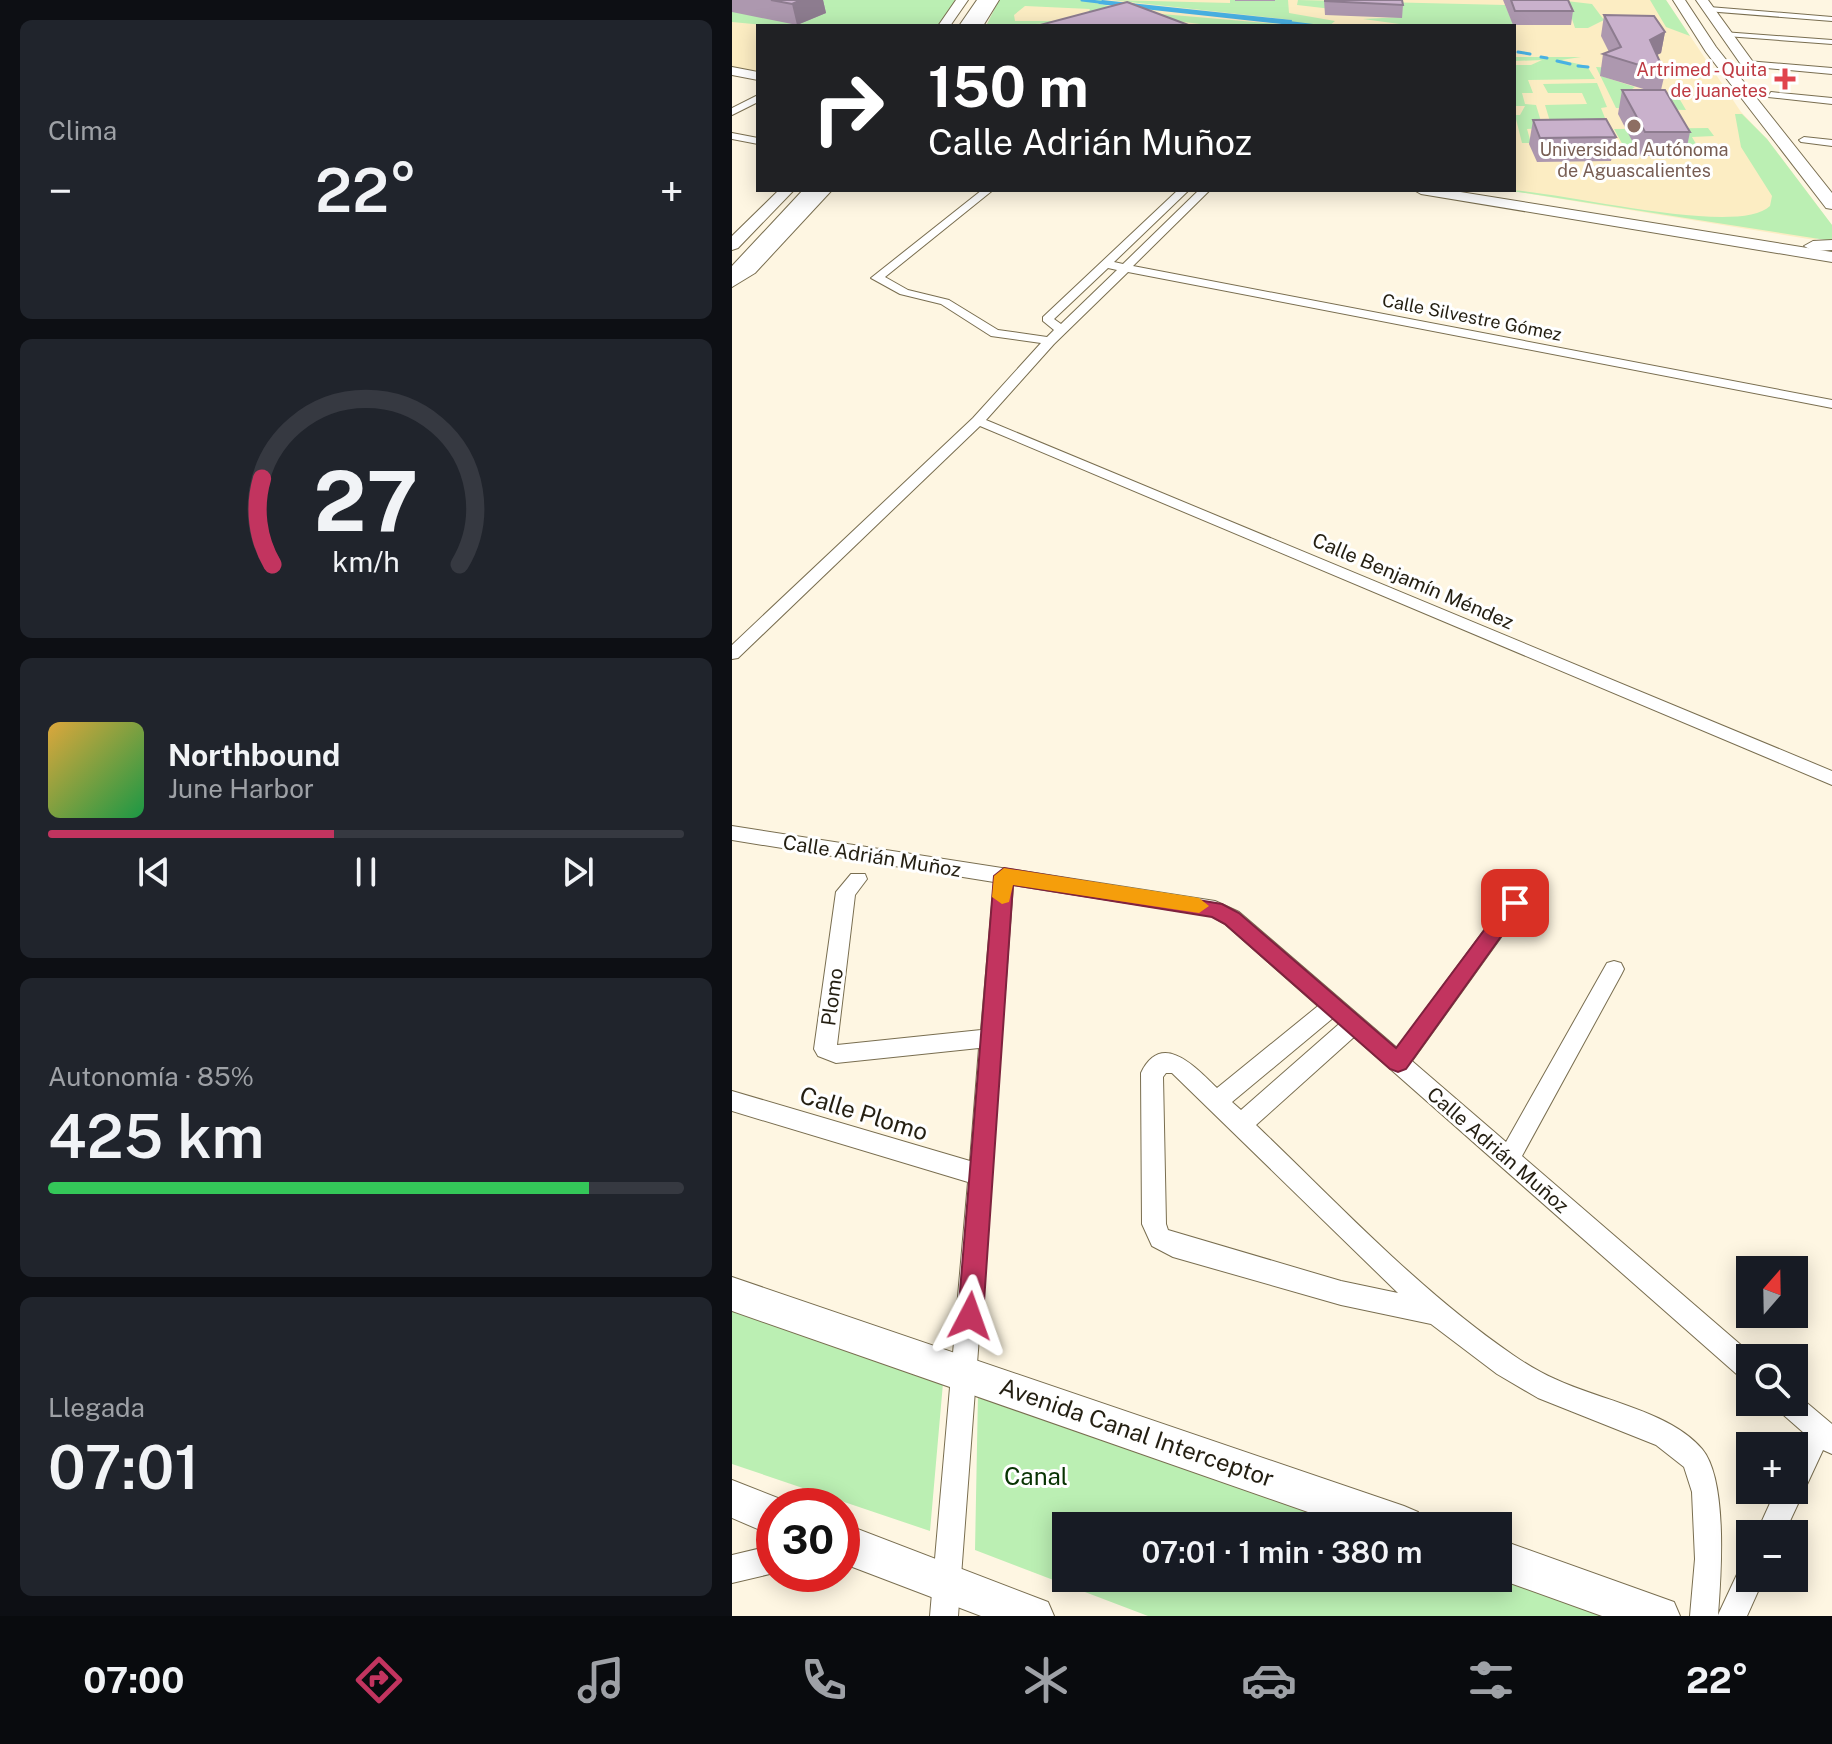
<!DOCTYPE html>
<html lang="es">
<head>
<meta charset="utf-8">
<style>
  body { margin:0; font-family:"Public Sans",sans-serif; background:#20242c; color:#f1f3f6; height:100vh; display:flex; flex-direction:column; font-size:30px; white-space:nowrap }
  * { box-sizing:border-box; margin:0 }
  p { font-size:26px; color:#9ea1a6 }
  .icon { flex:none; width:44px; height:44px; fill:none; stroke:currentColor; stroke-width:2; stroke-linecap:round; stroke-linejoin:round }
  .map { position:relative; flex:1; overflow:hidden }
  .details { display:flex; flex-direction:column; gap:20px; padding:20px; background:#0d0f14; width:732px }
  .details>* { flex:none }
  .banner { position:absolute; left:24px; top:24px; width:760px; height:168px; border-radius:0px; box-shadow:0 4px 20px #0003; background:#202124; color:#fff; overflow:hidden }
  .needle { width:52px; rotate:20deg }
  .controls { position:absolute; left:1004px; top:1256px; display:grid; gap:16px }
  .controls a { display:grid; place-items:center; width:72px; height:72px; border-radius:0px; background:#171b24; box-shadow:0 4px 20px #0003; font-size:40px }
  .speed { position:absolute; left:24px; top:1488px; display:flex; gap:16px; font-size:40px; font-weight:700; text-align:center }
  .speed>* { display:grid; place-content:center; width:104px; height:104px; border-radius:50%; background:#171b24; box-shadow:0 4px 20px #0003; line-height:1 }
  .speed .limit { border:12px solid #d22; background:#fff; color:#111 }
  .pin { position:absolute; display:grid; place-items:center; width:68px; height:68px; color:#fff; margin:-34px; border-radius:16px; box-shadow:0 4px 12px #0006 }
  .me { position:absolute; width:88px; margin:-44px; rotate:4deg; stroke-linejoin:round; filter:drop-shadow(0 0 6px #0008) }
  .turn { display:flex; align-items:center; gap:28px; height:168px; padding:0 40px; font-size:36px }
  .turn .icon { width:104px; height:104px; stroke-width:2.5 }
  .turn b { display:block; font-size:56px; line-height:68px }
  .big { font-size:60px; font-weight:600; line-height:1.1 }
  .details .widget { flex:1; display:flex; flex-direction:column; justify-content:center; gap:12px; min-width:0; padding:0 28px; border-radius:12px; background:#20242c }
  .details .dial { align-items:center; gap:0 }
  .dial svg { height:208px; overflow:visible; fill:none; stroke:#363941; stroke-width:7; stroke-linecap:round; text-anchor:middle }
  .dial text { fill:#f1f3f6; stroke:none }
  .song { display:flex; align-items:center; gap:24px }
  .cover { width:96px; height:96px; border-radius:12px; background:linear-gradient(135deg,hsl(40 70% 55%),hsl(140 70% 35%)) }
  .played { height:8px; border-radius:4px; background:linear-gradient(90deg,#c2345f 45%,#363941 45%) }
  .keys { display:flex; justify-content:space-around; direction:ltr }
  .heat { display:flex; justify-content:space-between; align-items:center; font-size:44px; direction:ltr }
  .charge { height:12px; border-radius:6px; background:linear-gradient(90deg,#34c759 85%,#363941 0) }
  .trip { position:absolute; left:320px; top:1512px; width:460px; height:80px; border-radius:0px; background:#171b24; box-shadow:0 4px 20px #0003; font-weight:600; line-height:80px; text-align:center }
  .tabs { display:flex; height:128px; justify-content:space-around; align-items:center; background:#090b0e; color:#9ea1a6 }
  .tabs .icon { width:56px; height:56px }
  .tabs .active { color:#c2345f }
  .tabs b { font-size:36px; color:#f1f3f6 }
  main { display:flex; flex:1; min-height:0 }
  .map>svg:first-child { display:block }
  .built { fill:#fcedc3 }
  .green { fill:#bbefb3; fill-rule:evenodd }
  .water { fill:#49b1e3 }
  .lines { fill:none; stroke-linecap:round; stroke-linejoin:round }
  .stream { stroke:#49b1e3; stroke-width:3 }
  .street-casing { stroke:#796e50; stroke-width:2 }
  .secondary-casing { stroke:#796e50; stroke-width:2 }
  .primary-casing { stroke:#796e50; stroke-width:2 }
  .street { fill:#fff; fill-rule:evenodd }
  .secondary { fill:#fff; fill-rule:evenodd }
  .primary { fill:#fff; fill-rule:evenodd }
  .wall { fill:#ad98af }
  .shaded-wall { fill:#8d7c8f }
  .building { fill:#c9b1cc; stroke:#8d7c8f; stroke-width:2 }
  .route { fill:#c2345f; stroke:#7e223e; stroke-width:2 }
  .slow { fill:#f59e0b }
  .health-dot { fill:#e0444e; stroke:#fff; stroke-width:3 }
  .education-dot { fill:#8d6e63; stroke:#fff; stroke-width:3 }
  .labels { text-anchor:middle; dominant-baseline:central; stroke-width:6; stroke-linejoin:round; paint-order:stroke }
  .far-health-label { font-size:18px; fill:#be3a42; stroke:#fff; text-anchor:end }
  .far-education-label { font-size:18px; fill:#785e54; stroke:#fff }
  .far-street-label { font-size:18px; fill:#241f12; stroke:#fff }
  .street-label { font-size:20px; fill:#241f12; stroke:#fff }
  .near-street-label { font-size:24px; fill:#241f12; stroke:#fff }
  .near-park-label { font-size:24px; fill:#073302; stroke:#fff }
</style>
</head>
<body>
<main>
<section class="details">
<div class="widget"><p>Clima</p>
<div class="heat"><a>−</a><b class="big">22°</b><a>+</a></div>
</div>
<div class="widget dial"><svg viewBox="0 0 100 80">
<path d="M14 69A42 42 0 1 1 86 69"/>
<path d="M14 69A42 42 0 0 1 10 36" stroke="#c2345f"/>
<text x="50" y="56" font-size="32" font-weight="700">27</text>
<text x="50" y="72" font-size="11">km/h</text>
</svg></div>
<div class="widget">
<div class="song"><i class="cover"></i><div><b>Northbound</b><p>June Harbor</p></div></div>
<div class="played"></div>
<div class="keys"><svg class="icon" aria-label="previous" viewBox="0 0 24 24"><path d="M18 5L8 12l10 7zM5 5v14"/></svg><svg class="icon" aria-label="pause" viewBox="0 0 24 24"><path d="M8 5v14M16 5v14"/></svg><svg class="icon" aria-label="next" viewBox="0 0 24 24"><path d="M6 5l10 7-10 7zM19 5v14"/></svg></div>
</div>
<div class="widget"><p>Autonomía · 85%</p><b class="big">425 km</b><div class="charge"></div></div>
<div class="widget"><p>Llegada</p><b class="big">07:01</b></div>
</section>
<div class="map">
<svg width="1100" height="1616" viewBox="0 0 1100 1616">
  <rect width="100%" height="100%" fill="#fef6e2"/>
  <path class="built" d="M 0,0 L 223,0 L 210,26 L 26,26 L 24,71 L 0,67 Z
    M 267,0 L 934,0 L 1009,112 L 1035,139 L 1100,225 L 1083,240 L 774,190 L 782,190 L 782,26 L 254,26 Z"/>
  <path class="green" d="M 0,0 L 223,0 L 210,26 L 41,26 L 0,22 Z
    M 267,0 L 370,0 L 366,4 L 418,13 L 559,25 L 560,20 L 379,0 L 498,3 L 498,0 L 556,0 L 557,13 L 603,21 L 597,26 L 484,26 L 428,19 L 254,26 ZM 293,6 L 358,9 L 352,21 L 283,21 L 282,15 Z
    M 566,0 L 773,5 L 782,26 L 682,26 L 631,19 L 670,17 L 565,5 Z
    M 918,0 L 934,0 L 958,36 L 934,27 Z
    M 834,1 L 860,4 L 872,20 L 856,28 L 843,28 Z
    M 782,57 L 849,57 L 829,60 L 855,66 L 863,79 L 796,80 L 801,93 L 790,93 L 793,104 L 804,105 L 811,128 L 795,129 L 799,143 L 790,143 L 783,115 L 788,115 L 793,106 L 782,106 L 782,65 L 799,65 L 810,60 L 782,61 Z
    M 864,67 L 883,68 L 869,76 L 903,87 L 900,89 L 932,97 L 944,93 L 954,110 L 884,108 Z
    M 865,83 L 875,107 L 869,108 L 877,128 L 820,128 L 813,105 L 855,104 L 850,93 L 816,93 L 811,84 Z
    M 1003,114 L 1010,114 L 1035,139 L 1100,225 L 1100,241 L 774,190 C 824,190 1005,238 1038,206 L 1040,196 L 1009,147 Z
    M 976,128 L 982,136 L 960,137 L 971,156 L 953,156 L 944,140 L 908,156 L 897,156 L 882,129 Z
    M 0,1309 L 211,1383 L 198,1531 L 0,1464 Z
    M 246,1394 L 623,1526 L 334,1526 L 334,1578 L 766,1578 L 879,1616 L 416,1616 L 243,1550 Z"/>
  <path class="water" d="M 370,0 L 560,20 L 559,25 L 366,4 Z"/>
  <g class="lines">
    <path class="stream" d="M 350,0 L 375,3
      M 553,22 L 585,26
      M 786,52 L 798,54
      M 809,57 L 815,58
      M 825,61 L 838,64
      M 846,66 L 856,67"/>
    <g class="street-casing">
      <path id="street" d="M 977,7 L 1100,17 L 1100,21 L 974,11 Z
        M 991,32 L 1100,40 L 1100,44 L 994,36 Z
        M 1015,61 L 1100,68 L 1100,74 L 1012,66 Z
        M 1039,92 L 1100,98 L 1100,104 L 1036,97 Z
        M 26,95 L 26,102 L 0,115 L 0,108 Z
        M 0,133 L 26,138 L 26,144 L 0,139 Z
        M 1072,137 L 1100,140 L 1100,146 L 1069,142 L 1067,140 Z
        M 250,190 L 261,190 L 153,277 L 176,290 L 217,300 L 266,330 L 315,337 L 322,330 L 311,321 L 311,317 L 446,190 L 457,190 L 382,262 L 391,264 L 467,190 L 478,190 L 401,266 L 1100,400 L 1100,408 L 396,272 L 322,344 L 254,420 L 1100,771 L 1100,785 L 248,426 L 6,658 L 0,659 L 0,645 L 241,418 L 309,343 L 259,336 L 209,304 L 168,294 L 139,278 ZM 376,268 L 385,270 L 329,324 L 322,319 Z
        M 0,826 L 483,901 L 507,912 L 665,1048 L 776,898 L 783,895 L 790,898 L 793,903 L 790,908 L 680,1061 L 774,1142 L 875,963 L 882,961 L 889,963 L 892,969 L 889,975 L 790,1156 L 1024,1358 L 1018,1358 L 1018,1382 L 1009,1378 L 622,1037 L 524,1125 C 607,1204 686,1290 781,1355 C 794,1364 809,1373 823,1379 C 867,1400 938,1411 970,1449 C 996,1480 989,1576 986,1615 L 1008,1568 L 1018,1564 L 1018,1578 L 1032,1578 L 1015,1616 L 958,1616 L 963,1559 L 960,1492 L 952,1467 L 924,1445 L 806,1398 L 765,1374 L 699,1324 L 609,1305 L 441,1257 L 420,1246 L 410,1224 L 409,1073 C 430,1029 465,1069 485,1088 L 586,1006 L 493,924 L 479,916 L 281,885 L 226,1616 L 198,1616 L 236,1182 L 0,1111 L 0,1091 L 238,1161 L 247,1048 L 104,1063 L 86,1056 L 82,1049 L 104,892 L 119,874 L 133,874 L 135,879 L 123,895 L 105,1045 L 249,1030 L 262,882 L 0,840 ZM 601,1018 L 607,1024 L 509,1110 L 500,1102 ZM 434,1073 L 440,1073 L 666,1293 L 609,1281 L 436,1230 L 434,1224 L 431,1077 Z
        M 1062,1392 L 1100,1424 L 1100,1454 L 1091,1450 L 1052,1534 L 1024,1534 L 1044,1490 L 1062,1490 L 1062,1453 L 1072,1433 L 1047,1411 L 1043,1402 L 1062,1402 Z
        M 42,1545 L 42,1573 L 0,1583 L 0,1555 Z"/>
    </g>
    <g class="secondary-casing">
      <path id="secondary" d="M 224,0 L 236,0 L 218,26 L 206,26 Z
        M 255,0 L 267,0 L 251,26 L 239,26 Z
        M 0,67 L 26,72 L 26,80 L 0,75 Z
        M 47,190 L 62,190 L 6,248 L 0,250 L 0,236 Z
        M 85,190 L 100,190 L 23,273 L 0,287 L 0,275 Z
        M 682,190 L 716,190 L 1100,252 L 1100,262 L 689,194 Z
        M 0,1277 L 672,1506 L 686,1512 L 692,1526 L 616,1526 L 0,1311 Z
        M 0,1480 L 56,1502 L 57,1506 L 42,1506 L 42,1536 L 0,1518 Z
        M 110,1523 L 316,1602 L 322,1616 L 249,1616 L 110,1563 Z
        M 766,1539 L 942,1602 L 948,1616 L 870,1616 L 764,1578 Z"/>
    </g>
    <g class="primary-casing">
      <path id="primary" d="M 245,0 L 257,0 L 241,26 L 227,26 Z
        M 941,0 L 953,0 L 984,47 L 1100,193 L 1100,209 L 1094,208 L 974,52 Z
        M 964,0 L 976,0 L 1029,73 L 1027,76 L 1017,76 Z
        M 71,190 L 88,190 L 7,281 L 0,283 L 0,266 Z
        M 1100,240 L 1100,250 L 1081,251 L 1072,246 L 1081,241 Z"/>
    </g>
    <use href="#street" class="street"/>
    <use href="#secondary" class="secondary"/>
    <use href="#primary" class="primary"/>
  </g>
  <path class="wall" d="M 0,0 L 91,0 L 94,13 L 65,25 L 0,12 Z
    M 503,0 L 543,0 L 543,1 L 503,1 Z
    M 592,0 L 670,0 L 671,5 L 670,18 L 593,15 Z
    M 771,0 L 836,0 L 841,11 L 839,25 L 781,25 Z
    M 872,15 L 933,32 L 929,53 L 925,55 L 933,73 L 929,90 L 958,132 L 953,156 L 908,156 L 886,114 L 890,90 L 915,90 L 868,76 L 871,54 L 877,52 L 869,36 Z
    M 801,120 L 884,137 L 879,161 L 805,162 L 797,144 Z"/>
  <path class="shaded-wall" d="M 69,0 L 91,0 L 94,13 L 65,25 L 60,4 Z
    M 933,32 L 929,53 L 914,60 L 918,40 Z"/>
  <path class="building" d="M 39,0 L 69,0 L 60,4 Z
    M 593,0 L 670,0 L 671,5 L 593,1 Z
    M 779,0 L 836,0 L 841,11 L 783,11 Z
    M 395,2 L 459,26 L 310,26 L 308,25 Z
    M 872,15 L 922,16 L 933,32 L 918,40 L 933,73 L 871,54 L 889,47 Z
    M 890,90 L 933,90 L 958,132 L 913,132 Z
    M 874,119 L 884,137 L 808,138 L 801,120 Z"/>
  <path class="route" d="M 272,868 L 490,904 L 507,913 L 664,1048 L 777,897 L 790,897 L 793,903 L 674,1069 L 666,1072 L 658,1069 L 493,924 L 480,917 L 281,885 L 251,1316 L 247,1324 L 238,1328 L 229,1324 L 226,1316 L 262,876 Z"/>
  <path class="slow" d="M 272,868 L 467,898 L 477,906 L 467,913 L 281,885 L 277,902 L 270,904 L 260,897 L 262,876 Z"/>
  <path class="health-dot" d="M1049 67h8v8h8v8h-8v8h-8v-8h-8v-8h8z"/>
  <circle class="education-dot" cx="902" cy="126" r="8"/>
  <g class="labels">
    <g class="far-health-label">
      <text x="1035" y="69">Artrimed - Quita<tspan x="1035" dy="21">de juanetes</tspan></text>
    </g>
    <g class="far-education-label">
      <text x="902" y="149">Universidad Autónoma<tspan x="902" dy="21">de Aguascalientes</tspan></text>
    </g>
    <g class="far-street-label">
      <text transform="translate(740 317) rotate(11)">Calle Silvestre Gómez</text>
    </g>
    <g class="street-label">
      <text transform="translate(681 581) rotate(23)">Calle Benjamín Méndez</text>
      <text transform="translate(140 856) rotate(9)">Calle Adrián Muñoz</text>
      <text transform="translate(100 997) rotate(-82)">Plomo</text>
      <text transform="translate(766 1150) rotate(41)">Calle Adrián Muñoz</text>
    </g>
    <g class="near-street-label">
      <text transform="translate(132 1113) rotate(17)">Calle Plomo</text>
      <text transform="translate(405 1432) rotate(19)">Avenida Canal Interceptor</text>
    </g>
    <g class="near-park-label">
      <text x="304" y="1476">Canal</text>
    </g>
  </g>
</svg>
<div class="controls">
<a><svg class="needle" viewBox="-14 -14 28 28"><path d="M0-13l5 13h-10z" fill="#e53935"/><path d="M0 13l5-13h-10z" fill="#9ea1a6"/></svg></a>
<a><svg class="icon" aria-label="search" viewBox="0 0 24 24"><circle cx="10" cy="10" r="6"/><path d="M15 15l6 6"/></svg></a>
<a>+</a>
<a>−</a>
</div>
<div class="speed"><div class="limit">30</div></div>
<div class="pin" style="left:783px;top:903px;background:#d93025"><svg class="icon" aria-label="arrive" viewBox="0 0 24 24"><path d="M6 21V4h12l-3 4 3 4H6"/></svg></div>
<svg class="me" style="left:238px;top:1316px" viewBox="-20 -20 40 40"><path d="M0-17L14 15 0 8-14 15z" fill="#c2345f" stroke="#fff" stroke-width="4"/></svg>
<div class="trip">07:01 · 1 min · 380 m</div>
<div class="banner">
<div class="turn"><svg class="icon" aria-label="right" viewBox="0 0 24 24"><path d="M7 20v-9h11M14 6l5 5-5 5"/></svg><div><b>150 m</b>Calle Adrián Muñoz</div></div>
</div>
</div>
</main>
<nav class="tabs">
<b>07:00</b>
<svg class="icon active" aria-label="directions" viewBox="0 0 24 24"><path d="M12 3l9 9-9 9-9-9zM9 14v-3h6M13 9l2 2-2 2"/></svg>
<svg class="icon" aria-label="music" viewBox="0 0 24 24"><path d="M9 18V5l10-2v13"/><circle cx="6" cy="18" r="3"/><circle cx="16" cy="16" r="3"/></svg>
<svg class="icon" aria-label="phone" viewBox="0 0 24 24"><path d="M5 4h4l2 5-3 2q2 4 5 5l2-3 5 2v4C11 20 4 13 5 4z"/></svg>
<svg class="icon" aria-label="climate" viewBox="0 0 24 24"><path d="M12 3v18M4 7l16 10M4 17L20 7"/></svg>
<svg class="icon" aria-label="car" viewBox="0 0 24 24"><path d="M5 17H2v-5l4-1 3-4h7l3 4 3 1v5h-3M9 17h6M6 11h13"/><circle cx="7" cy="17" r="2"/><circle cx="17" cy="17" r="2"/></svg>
<svg class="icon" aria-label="filters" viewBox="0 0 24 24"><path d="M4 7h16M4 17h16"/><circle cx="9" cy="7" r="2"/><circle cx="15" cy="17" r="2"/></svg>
<b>22°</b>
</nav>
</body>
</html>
